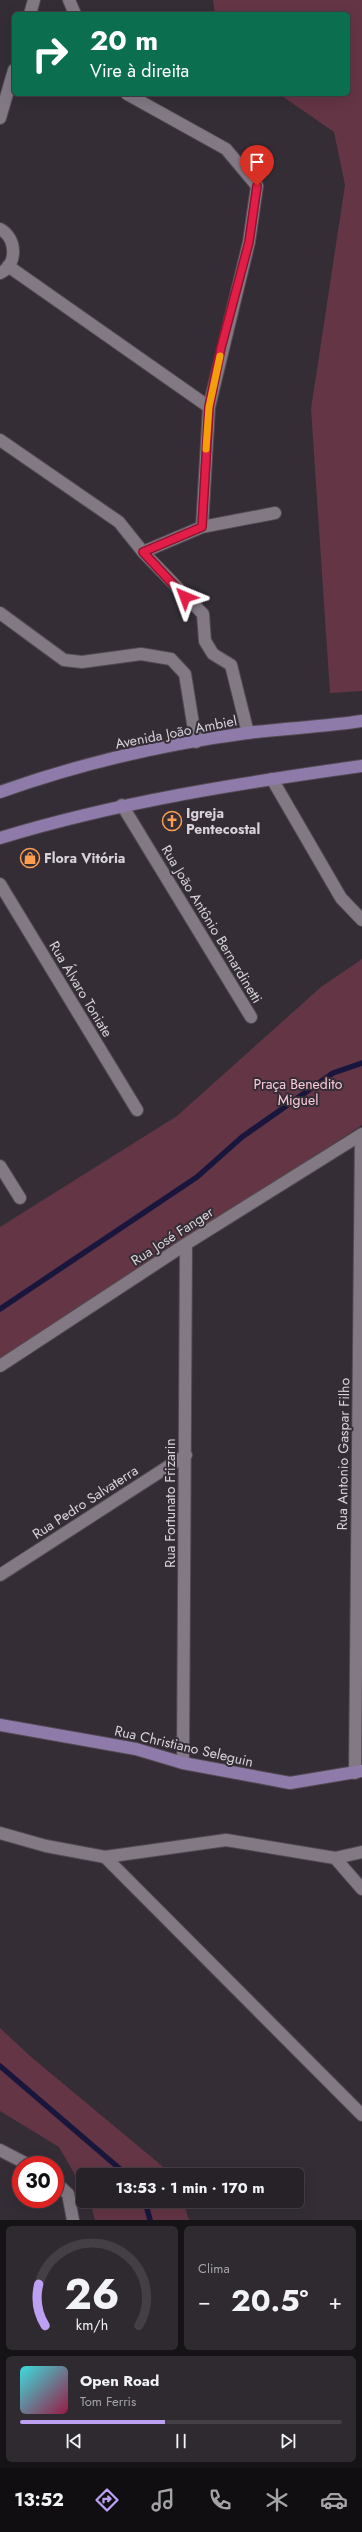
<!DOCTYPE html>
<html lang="pt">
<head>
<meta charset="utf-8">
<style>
  body { margin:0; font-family:Jost,sans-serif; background:#2f2a30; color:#f1f3f6; height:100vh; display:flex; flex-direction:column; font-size:15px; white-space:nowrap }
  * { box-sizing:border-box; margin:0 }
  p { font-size:13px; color:#a4a4a8 }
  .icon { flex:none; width:22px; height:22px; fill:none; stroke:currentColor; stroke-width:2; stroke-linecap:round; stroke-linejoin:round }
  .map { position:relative; height:2220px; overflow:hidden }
  .panel { display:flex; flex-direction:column; gap:6px; padding:6px; background:#151316; flex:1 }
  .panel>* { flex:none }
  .hud { position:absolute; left:12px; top:12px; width:338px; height:84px; border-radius:6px; box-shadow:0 4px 16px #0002,0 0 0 1px #433f45; background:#0b6e4f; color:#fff; overflow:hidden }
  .speed { position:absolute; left:12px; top:2156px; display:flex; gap:8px; font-size:20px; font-weight:700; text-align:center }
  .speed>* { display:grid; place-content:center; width:52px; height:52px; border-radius:50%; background:#272228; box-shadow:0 4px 16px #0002,0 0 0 1px #433f45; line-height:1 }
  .speed .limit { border:6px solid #d22; background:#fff; color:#111 }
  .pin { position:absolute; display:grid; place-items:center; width:34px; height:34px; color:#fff; margin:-41px -17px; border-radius:50% 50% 50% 0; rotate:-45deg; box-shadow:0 0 4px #0007 }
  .pin .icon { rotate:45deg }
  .me { position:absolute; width:44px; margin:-22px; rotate:316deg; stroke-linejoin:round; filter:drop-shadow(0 0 3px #0008) }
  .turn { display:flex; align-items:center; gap:14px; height:84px; padding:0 12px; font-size:18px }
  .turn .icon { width:52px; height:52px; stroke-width:2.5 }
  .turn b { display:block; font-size:28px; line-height:34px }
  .big { font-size:30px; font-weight:700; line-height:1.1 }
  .panel .tile { flex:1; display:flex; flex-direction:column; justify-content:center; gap:6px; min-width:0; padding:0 14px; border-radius:6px; background:#2f2a30 }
  .panel .dial { align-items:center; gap:0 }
  .dial svg { height:104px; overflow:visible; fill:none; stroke:#433f45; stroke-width:7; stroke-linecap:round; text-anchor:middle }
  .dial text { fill:#f1f3f6; stroke:none }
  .song { display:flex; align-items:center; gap:12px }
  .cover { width:48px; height:48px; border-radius:6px; background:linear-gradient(135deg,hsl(180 70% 55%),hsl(340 70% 35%)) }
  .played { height:4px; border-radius:2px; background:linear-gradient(90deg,#bca0f2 45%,#433f45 45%) }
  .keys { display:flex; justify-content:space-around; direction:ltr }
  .heat { display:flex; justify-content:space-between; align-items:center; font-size:22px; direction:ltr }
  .panel .tiles { flex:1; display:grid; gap:6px; grid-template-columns:1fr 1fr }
  .tile:last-child { grid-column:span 2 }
  .trip { position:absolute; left:76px; top:2168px; width:228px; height:40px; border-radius:6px; background:#272228; box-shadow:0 4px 16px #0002,0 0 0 1px #433f45; font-weight:700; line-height:40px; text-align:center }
  .menu { display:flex; height:64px; justify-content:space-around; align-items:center; background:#100e10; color:#a4a4a8 }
  .menu .icon { width:28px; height:28px }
  .menu .selected { color:#bca0f2 }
  .menu b { font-size:18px; color:#f1f3f6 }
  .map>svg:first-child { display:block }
  .green { fill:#643545 }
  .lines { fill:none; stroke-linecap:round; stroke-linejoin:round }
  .stream { stroke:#18163c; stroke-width:5.5 }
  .minor-casing { stroke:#514a52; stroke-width:14 }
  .major-casing { stroke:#514a52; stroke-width:14 }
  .minor { stroke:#827984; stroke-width:12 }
  .major { stroke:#8f7ba9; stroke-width:12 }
  .route-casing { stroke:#92132f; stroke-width:10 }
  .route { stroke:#e11d48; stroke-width:7 }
  .slow { stroke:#f59e0b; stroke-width:7 }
  .labels { text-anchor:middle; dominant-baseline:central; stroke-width:4; stroke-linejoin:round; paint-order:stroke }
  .street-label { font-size:14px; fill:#d8d3d9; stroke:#342d36 }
  .poi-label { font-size:14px; font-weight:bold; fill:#d8d3d9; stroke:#342d36; text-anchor:start }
  .park-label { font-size:14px; fill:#fecbd9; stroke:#342d36 }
</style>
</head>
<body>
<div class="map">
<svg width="362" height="2220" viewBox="0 0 362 2220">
  <rect width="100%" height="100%" fill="#342d36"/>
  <path class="green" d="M 213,0 L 362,0 L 362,691 L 330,693 L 311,409 L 345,185 L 334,132 L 279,94 L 348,94 L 348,14 L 215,14 Z
    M 362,959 L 362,1125 L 0,1359 L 0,1227 L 177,1116 L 321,987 Z
    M 0,2028 L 30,2056 L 173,2175 L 83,2175 L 83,2189 L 59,2147 L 0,2111 Z
    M 90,2201 L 183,2201 L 189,2220 L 95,2220 Z"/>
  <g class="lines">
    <path class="stream" d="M 0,1309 L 197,1177 L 242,1137 L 333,1073 L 362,1063
      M 0,2066 L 127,2175
      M 145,2201 L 150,2220"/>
    <g class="minor-casing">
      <path id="minor" d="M 69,0 L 75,14
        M 30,14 L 34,0
        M 127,94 L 226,149 L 257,186 L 249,242 L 209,407 L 202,527
        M 0,118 L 14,70
        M 0,229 C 17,238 18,265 0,273
        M 8,266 L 209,407
        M 0,440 L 119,522 L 143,552 L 203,614 L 205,641 L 213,654 L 231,665 L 248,733
        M 143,552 L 202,527 L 275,513
        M 0,613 L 64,660 L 82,662 L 141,654 L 171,659 L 185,674 L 196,742
        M 272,779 L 341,898 L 362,920
        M 122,805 L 251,1017
        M 0,884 L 137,1110
        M 0,1166 L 20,1198
        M 0,1366 L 186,1244 L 362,1134
        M 0,1575 L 186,1455
        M 183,1763 L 186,1244
        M 355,1773 L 361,1135
        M 0,1833 L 46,1846 L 105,1857 L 226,1840 L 335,1858 L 362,1852
        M 105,1857 L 362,2115
        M 335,1858 L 362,1889
        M 0,2150 L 29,2165
        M 55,2182 L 68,2194 L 73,2220"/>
    </g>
    <g class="major-casing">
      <path id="major" d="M 0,792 C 79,764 164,744 247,733 C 285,728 324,727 362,721
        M 0,838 C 118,802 240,783 362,766
        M 0,1725 L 136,1749 L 183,1763 L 290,1783 L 362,1771"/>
    </g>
    <use href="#minor" class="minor"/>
    <use href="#major" class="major"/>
  </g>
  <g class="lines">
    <g class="route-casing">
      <path id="route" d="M 185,597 L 143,552 L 202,527 L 209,407 L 221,348 L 249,242 L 257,186"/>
    </g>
    <use href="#route" class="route"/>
    <path class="slow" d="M 206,449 L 209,407 L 220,356"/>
  </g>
  <defs>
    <g id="church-ring" transform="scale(1)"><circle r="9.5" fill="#342d36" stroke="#fb9e52" stroke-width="1.5"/><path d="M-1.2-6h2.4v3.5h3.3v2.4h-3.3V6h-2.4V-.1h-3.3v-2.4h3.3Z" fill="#fb9e52"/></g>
    <g id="shop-ring" transform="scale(1)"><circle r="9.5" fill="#342d36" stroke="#fb9e52" stroke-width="1.5"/><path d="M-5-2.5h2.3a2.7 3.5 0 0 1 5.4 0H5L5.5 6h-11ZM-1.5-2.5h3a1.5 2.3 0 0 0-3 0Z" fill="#fb9e52"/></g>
  </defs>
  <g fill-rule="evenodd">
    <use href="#church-ring" x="172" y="821"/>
    <use href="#shop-ring" x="30" y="858"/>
  </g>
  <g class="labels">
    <g class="street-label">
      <text transform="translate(176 732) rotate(-11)">Avenida João Ambiel</text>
      <text transform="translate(212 924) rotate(59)">Rua João Antônio Bernardinetti</text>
      <text transform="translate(81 989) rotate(59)">Rua Álvaro Toniate</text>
      <text transform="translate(172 1236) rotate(-33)">Rua José Fanger</text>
      <text transform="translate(343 1454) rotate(-89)">Rua Antonio Gaspar Filho</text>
      <text transform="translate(85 1502) rotate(-33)">Rua Pedro Salvaterra</text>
      <text transform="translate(170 1503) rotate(-90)">Rua Fortunato Frizarin</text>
      <text transform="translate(184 1746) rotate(13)">Rua Christiano Seleguin</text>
    </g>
    <g class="poi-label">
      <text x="186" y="813">Igreja<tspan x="186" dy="16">Pentecostal</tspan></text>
      <text x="44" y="858">Flora Vitória</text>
    </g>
    <g class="park-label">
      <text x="298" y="1084">Praça Benedito<tspan x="298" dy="16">Miguel</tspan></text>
    </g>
  </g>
</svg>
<div class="speed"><div class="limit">30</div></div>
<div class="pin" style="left:257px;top:186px;background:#d93025"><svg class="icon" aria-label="arrive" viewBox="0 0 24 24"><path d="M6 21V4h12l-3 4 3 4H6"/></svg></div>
<svg class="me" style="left:185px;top:597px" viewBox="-20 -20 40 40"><path d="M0-17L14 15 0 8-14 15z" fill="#e11d48" stroke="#fff" stroke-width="4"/></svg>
<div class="trip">13:53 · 1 min · 170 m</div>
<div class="hud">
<div class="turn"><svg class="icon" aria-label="right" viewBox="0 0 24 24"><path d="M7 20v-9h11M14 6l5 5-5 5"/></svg><div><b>20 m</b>Vire à direita</div></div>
</div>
</div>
<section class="panel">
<div class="tiles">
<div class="tile dial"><svg viewBox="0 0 100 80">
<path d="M14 69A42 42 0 1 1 86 69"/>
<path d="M14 69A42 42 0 0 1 9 37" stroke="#bca0f2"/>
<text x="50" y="56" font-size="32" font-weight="700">26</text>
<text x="50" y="72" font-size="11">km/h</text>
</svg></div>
<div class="tile"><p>Clima</p>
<div class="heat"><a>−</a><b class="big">20.5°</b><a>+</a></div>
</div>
<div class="tile">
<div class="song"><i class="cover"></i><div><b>Open Road</b><p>Tom Ferris</p></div></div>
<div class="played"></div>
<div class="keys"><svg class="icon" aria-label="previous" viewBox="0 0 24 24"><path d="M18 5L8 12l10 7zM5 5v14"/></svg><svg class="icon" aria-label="pause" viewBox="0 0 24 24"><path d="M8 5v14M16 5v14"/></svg><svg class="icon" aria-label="next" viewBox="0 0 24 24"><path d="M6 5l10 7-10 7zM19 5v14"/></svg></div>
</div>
</div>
</section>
<nav class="menu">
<b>13:52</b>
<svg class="icon selected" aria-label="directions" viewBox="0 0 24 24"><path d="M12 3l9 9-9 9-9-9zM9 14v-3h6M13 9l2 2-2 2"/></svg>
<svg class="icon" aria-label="music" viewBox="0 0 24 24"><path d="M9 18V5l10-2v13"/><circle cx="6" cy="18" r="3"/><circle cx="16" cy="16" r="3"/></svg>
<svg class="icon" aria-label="phone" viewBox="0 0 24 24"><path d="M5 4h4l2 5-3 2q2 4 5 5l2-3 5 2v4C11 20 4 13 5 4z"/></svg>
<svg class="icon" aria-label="climate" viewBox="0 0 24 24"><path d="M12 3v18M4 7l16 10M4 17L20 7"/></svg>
<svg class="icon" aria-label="car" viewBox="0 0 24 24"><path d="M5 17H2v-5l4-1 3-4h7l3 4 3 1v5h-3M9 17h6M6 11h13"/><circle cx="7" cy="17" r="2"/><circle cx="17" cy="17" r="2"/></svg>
</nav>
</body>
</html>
